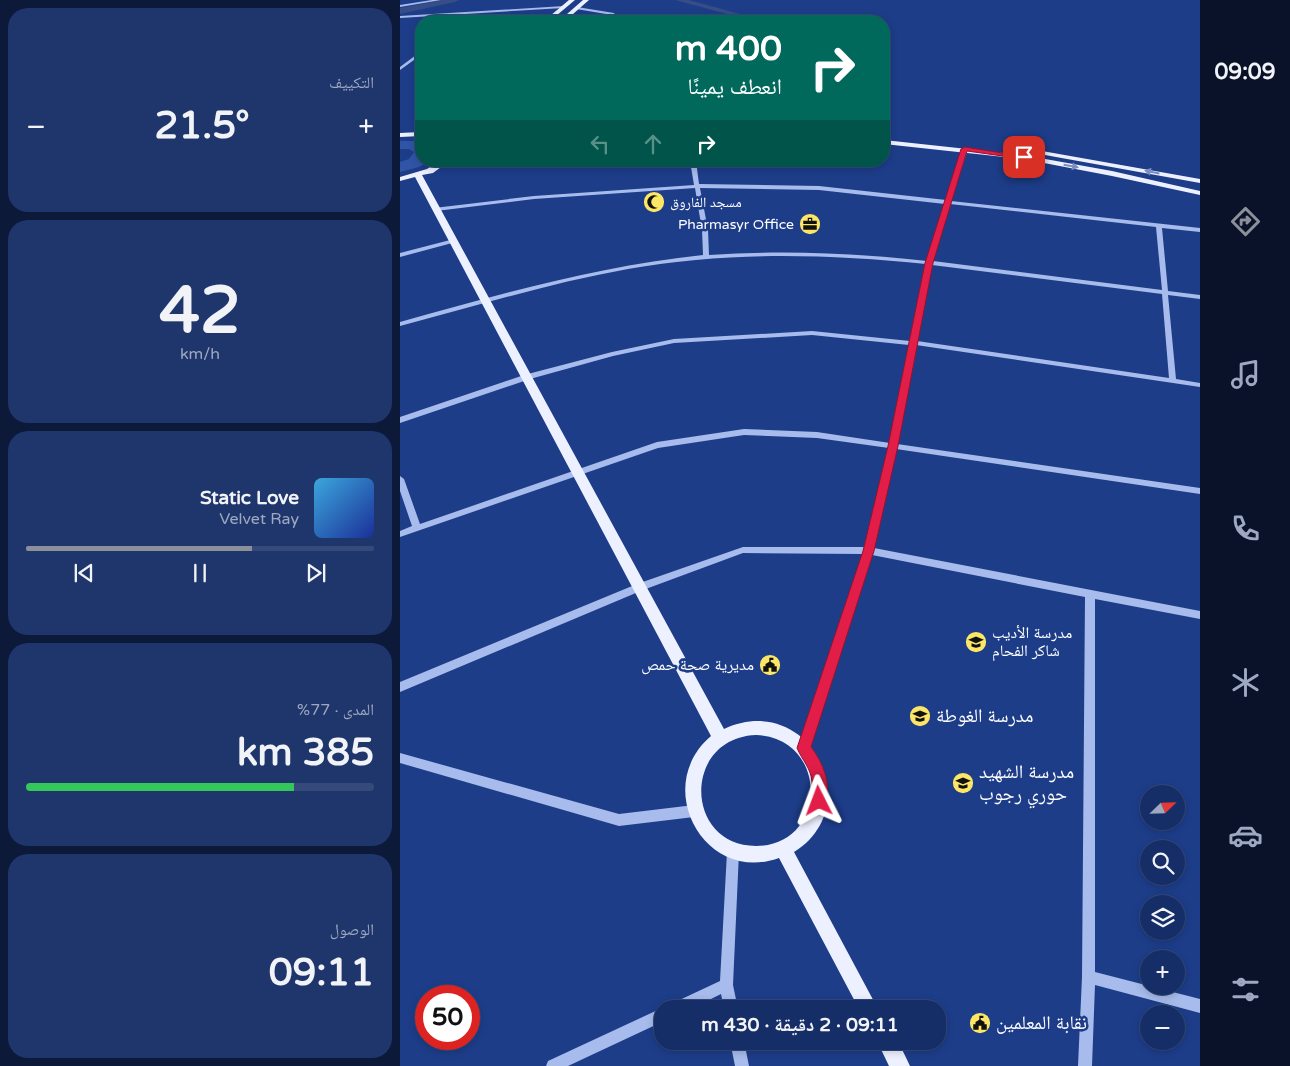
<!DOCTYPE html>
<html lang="ar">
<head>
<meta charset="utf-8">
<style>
  body { margin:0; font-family:"Varela Round","Noto Naskh Arabic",sans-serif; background:#1f366d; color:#f1f3f6; direction:rtl; height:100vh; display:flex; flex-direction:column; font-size:19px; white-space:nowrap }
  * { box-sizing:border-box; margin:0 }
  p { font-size:16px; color:#9ea8c0 }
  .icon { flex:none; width:28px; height:28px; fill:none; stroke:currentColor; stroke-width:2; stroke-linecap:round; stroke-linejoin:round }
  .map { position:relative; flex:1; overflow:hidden; direction:ltr }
  .side { display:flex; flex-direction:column; gap:8px; padding:8px; background:#0c1939; width:400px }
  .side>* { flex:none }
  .top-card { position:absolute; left:15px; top:15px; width:475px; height:152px; border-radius:20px; box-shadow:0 2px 8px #0003,0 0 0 1px #354a7b; direction:rtl; background:#00695c; color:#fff; overflow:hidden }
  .needle { width:32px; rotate:67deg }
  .tools { position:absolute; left:740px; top:785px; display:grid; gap:10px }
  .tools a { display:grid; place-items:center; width:45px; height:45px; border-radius:50%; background:#162e67; box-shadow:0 2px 8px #0003,0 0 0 1px #354a7b; font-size:25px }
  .speed { position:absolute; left:15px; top:985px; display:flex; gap:10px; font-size:25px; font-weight:700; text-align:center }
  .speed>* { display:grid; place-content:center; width:65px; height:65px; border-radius:50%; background:#162e67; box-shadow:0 2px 8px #0003,0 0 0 1px #354a7b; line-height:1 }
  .speed .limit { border:8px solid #d22; background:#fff; color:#111 }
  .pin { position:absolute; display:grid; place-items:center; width:42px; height:42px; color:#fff; margin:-21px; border-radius:10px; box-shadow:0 2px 8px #0006 }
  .me { position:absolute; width:55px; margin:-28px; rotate:357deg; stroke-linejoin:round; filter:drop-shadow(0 0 4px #0008) }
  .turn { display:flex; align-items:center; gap:18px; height:105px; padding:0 25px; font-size:22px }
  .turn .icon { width:65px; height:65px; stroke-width:2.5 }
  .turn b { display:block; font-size:35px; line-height:42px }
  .lanes { display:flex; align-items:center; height:48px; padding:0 25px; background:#0003; justify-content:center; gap:25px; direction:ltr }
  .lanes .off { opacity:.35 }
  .big { font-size:38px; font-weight:700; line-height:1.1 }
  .side .tile { flex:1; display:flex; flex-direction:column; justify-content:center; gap:8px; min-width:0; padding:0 18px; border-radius:20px; background:#1f366d }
  .side .dial { align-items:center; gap:0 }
  .dial b { font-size:65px; line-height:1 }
  .song { display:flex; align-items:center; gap:15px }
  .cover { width:60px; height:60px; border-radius:8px; background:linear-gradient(135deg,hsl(200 70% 55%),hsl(230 70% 35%)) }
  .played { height:5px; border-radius:2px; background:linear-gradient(90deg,#8c9099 65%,#354a7b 65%) }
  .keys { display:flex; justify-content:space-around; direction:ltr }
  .heat { display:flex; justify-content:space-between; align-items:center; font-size:28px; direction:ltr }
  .charge { height:8px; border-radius:4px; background:linear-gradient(90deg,#34c759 77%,#354a7b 0) }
  .trip { position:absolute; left:254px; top:1000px; width:292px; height:50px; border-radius:20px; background:#162e67; box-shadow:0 2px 8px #0003,0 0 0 1px #354a7b; font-weight:700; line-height:50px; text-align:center; direction:rtl }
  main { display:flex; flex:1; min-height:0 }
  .tab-bar { display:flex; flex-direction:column; width:90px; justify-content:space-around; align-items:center; background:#091229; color:#9ea8c0 }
  .tab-bar .icon { width:35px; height:35px }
  .tab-bar .on { color:#8c9099 }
  .tab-bar b { font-size:22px; color:#f1f3f6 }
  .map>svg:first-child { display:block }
  .green { fill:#3055a7 }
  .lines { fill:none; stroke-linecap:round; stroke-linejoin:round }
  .canal { fill:#364d87; fill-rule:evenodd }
  .minor { fill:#a7bcec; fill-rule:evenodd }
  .major { fill:#edf1ff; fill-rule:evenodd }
  .oneway { fill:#7b8ebe }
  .route { fill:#e11d48; stroke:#92132f }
  .labels { text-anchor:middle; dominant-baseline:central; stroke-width:5; stroke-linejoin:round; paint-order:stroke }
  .far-poi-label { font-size:14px; fill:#fff; stroke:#1d3d89; text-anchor:start }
  .poi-label { font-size:16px; fill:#fff; stroke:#1d3d89; text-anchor:start }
  .near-poi-label { font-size:19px; fill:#fff; stroke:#1d3d89; text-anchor:start }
</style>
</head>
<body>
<main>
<nav class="tab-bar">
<b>09:09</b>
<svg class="icon on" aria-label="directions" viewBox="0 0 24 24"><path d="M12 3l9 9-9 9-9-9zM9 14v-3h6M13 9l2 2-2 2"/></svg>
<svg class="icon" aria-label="music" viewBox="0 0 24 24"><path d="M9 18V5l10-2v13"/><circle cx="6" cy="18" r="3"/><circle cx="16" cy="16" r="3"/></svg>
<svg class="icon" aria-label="phone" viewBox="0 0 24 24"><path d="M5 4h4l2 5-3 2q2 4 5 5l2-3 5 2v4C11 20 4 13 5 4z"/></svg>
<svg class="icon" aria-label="climate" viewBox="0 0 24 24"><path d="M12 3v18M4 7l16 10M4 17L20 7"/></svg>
<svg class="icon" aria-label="car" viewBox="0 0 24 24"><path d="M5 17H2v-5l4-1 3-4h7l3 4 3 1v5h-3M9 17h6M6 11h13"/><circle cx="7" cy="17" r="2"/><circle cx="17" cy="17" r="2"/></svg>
<svg class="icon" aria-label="filters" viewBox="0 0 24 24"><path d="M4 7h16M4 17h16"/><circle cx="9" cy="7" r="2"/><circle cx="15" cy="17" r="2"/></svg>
</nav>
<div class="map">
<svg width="800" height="1066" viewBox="0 0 800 1066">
  <rect width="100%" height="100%" fill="#1d3d89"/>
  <path class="green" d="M 0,141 L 21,141 L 21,161 L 29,161 L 19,167 L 0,172 L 0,162 L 9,159 L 14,152 L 9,149 L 0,149 Z"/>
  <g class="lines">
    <path class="canal" d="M 42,0 L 59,0 L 55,2 L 0,14 L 0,8 Z
      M 275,0 L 289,0 L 366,21 L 353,21 Z"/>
    <path class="minor" d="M 32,0 L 41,0 L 0,7 L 0,5 Z
      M 164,6 L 163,8 L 0,18 L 0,16 Z
      M 177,7 L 214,13 L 219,21 L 215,21 L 212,15 L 176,9 Z
      M 20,52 L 21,52 L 21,55 L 0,70 L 0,67 Z
      M 565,147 L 568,149 L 551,201 L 800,228 L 800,232 L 762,228 L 768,291 L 800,295 L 800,299 L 768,295 L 776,379 L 800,383 L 800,387 L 516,345 L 497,444 L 800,488 L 800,494 L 496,449 L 474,548 L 800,611 L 800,619 L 695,599 L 695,972 L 800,999 L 800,1013 L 695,985 L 692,1066 L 678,1066 L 682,977 L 685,597 L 472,555 L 409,748 L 408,752 L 404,753 L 400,752 L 399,748 L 463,554 L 343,553 L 243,590 L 0,692 L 0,682 L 237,584 L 343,547 L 465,547 L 489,448 L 417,438 L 344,435 L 258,448 L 0,537 L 0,531 L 12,526 L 0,491 L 0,476 L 4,479 L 20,524 L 257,442 L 344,429 L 417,432 L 490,443 L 509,345 L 412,335 L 274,343 L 213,356 L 130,379 L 0,423 L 0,417 L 124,375 L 212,352 L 274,339 L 412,331 L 510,341 L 526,264 C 426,254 327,251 228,269 C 150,283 76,306 0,326 L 0,322 C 100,294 199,266 303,255 L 302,230 L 295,188 L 134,199 L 36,211 L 34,210 L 34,208 L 134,196 L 294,185 L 290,161 L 296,161 L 299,184 L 419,186 L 546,200 L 562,149 ZM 300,188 L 419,190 L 545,204 L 527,261 C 454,253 382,250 309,255 L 308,230 ZM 550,204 L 756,227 L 762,290 L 533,261 ZM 532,265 L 762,294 L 769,378 L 517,341 Z
      M 54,239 L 56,240 L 56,242 L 0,257 L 0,253 Z
      M 0,753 L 219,814 L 294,805 L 298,807 L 300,811 L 298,815 L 294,817 L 219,826 L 0,763 Z
      M 333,846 L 337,848 L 339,852 L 333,985 L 338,1009 L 324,1009 L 321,994 L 291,1009 L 269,1009 L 271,1004 L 320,981 L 327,852 L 329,848 Z
      M 262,1008 L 262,1022 L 168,1066 L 146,1066 L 148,1061 Z
      M 330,1041 L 344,1041 L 349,1066 L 335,1066 Z"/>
    <path class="major" d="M 169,0 L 175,0 L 150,21 L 144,21 Z
      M 183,0 L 189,0 L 165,21 L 159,21 Z
      M 21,132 L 21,136 L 0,137 L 0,133 Z
      M 484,140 L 623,155 L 712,171 L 800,191 L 800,195 L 712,176 L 623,159 L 484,144 Z
      M 642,151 L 800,179 L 800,183 L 645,155 L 642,155 Z
      M 40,161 L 49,161 L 33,173 L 22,175 L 324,729 C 409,690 468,806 394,852 L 478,1009 L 459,1009 L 379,858 C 305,885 251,787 311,736 L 15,177 L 0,181 L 0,177 L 27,169 ZM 356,735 C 430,738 428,846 356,846 C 284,846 282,738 356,735 Z
      M 477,1041 L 498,1041 L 510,1066 L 489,1066 Z"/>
  </g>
  <defs><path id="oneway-solid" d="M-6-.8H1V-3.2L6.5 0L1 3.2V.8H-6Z" transform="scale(1.25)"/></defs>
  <g class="oneway">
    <use href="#oneway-solid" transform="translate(671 166) rotate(10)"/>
    <use href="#oneway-solid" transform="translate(752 172) rotate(-169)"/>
  </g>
  <path class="route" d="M 565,147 L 627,157 L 624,159 L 567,151 L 533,263 L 498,446 L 474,551 L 411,747 C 423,763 433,786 424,806 L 419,808 L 414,806 C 411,798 413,790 412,782 C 411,768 402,760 397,748 L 463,551 L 488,446 L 525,263 L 561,149 Z"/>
  <defs>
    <g id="mosque-disc" transform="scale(1.125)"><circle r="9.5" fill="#fce666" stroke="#1d3d89"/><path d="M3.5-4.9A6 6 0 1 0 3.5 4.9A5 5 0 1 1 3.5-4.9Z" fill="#111"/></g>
    <g id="office-disc" transform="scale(1.125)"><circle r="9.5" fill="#fce666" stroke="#1d3d89"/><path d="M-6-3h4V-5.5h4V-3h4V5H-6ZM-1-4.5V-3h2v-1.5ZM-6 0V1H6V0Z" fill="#111"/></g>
    <g id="school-disc" transform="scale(1.125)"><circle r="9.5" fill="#fce666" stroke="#1d3d89"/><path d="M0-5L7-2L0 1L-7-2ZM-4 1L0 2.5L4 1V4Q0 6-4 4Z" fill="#111"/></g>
    <g id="civic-disc" transform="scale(1.125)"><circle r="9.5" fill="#fce666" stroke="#1d3d89"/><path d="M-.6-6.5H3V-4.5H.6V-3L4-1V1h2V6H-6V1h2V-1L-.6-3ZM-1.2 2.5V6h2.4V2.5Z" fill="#111"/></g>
  </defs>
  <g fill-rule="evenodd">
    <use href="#mosque-disc" x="254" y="202"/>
    <use href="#office-disc" x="410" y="224"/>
    <use href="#school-disc" x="576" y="642"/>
    <use href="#civic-disc" x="370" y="665"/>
    <use href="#school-disc" x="520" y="716"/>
    <use href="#school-disc" x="563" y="783"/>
    <use href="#civic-disc" x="580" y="1023"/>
  </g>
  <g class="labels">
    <g class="far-poi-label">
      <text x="270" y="202">مسجد الفاروق</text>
      <text x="394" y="224" text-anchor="end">Pharmasyr Office</text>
    </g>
    <g class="poi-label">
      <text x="592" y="633">مدرسة الأديب<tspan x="592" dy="18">شاكر الفحام</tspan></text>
      <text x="354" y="665" text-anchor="end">مديرية صحة حمص</text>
    </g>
    <g class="near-poi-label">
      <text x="536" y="716">مدرسة الغوطة</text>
      <text x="579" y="772">مدرسة الشهيد<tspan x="579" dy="22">حوري رجوب</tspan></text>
      <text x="596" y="1023">نقابة المعلمين</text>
    </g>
  </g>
</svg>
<div class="tools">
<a><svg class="needle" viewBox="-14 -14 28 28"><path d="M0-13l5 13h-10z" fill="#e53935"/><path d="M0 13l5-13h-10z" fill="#9ea8c0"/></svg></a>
<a><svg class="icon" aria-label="search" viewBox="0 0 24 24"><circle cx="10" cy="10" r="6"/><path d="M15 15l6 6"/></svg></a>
<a><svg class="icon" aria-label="layers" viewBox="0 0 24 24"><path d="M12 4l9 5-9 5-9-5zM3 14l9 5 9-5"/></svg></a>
<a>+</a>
<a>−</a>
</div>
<div class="speed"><div class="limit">50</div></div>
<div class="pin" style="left:624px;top:157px;background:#d93025"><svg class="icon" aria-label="arrive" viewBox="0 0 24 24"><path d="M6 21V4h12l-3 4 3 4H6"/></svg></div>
<svg class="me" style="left:419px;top:801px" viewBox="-20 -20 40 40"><path d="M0-17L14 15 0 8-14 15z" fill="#e11d48" stroke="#fff" stroke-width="4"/></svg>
<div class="trip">09:11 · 2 دقيقة · 430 m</div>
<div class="top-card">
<div class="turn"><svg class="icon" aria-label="right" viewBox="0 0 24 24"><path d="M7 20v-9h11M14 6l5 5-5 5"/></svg><div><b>400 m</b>انعطف يمينًا</div></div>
<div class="lanes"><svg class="icon off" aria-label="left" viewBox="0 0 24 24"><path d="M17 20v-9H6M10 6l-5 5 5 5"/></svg><svg class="icon off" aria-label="ahead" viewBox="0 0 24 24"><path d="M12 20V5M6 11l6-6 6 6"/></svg><svg class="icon" aria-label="right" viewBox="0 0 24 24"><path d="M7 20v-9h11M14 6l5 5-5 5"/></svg></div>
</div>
</div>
<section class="side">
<div class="tile"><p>التكييف</p>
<div class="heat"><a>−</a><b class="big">21.5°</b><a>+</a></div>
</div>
<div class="tile dial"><b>42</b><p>km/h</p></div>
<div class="tile">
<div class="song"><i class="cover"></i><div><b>Static Love</b><p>Velvet Ray</p></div></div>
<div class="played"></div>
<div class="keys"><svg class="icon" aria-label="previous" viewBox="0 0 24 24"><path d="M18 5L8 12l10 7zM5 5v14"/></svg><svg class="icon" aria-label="pause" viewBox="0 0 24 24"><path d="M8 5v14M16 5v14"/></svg><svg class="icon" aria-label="next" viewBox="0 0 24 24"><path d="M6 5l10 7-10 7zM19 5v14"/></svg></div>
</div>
<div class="tile"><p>المدى · 77%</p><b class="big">385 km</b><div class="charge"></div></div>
<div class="tile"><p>الوصول</p><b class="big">09:11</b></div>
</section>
</main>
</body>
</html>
